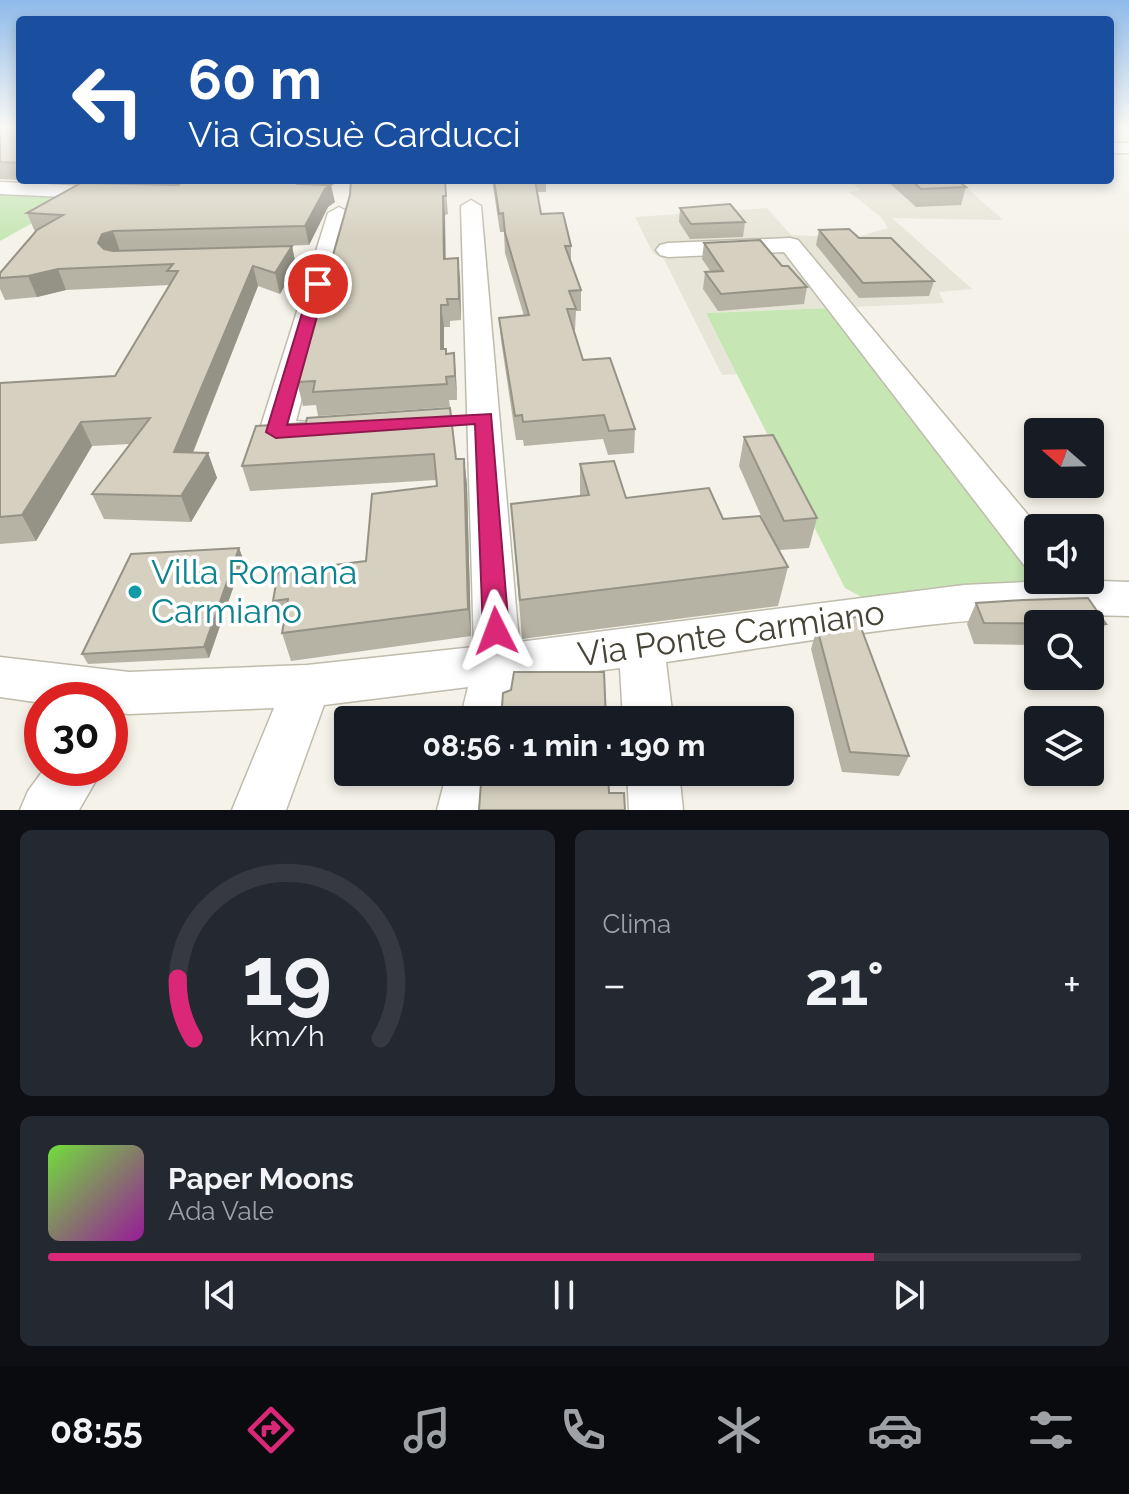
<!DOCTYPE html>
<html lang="it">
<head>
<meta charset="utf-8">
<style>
  body { margin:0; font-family:Raleway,sans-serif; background:#242831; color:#f1f3f6; height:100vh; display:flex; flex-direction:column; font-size:30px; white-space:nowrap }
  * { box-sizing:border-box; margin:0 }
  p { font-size:26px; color:#9ea1a6 }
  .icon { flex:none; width:44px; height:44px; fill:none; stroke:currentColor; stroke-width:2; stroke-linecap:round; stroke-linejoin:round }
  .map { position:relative; height:810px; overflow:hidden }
  .panel { display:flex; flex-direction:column; gap:20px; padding:20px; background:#0d0f14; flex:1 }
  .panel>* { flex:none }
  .guide { position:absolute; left:16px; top:16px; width:1098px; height:168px; border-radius:8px; box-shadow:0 4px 12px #0003; background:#1a4fa0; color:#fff; overflow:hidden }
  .needle { width:52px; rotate:290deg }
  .tools { position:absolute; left:1024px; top:418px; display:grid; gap:16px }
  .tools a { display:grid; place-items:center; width:80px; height:80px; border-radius:8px; background:#171b24; box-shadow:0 4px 12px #0003; font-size:40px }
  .speed { position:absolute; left:24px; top:682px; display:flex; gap:16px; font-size:40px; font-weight:700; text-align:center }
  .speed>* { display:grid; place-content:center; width:104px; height:104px; border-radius:50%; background:#171b24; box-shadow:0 4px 12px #0003; line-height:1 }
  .speed .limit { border:12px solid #d22; background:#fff; color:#111 }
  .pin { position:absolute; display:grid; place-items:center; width:68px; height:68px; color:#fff; margin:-34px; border:4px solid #fff; border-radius:50%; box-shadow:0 2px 8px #0007 }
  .me { position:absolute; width:88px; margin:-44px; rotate:357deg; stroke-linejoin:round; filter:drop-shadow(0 0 6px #0008) }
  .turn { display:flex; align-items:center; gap:28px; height:168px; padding:0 40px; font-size:36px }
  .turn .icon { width:104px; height:104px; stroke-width:2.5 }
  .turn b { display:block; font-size:56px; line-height:68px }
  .big { font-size:60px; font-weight:700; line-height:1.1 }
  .panel .widget { flex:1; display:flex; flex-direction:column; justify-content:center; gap:12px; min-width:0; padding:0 28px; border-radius:12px; background:#242831 }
  .panel .dial { align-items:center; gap:0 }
  .dial svg { height:208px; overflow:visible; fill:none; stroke:#363941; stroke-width:7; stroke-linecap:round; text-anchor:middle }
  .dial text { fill:#f1f3f6; stroke:none }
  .song { display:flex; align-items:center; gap:24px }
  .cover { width:96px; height:96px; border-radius:12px; background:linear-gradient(135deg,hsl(100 70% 55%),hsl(300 70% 35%)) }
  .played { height:8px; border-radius:4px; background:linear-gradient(90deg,#db2777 80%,#363941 80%) }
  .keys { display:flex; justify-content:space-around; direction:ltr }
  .heat { display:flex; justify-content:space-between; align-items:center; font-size:44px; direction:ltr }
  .panel .tiles { flex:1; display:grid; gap:20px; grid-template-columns:1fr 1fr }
  .widget:last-child { grid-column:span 2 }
  .trip { position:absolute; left:334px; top:706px; width:460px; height:80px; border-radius:8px; background:#171b24; box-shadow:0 4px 12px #0003; font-weight:700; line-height:80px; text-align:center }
  .tab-bar { display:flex; height:128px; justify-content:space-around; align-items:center; background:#090b0e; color:#9ea1a6 }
  .tab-bar .icon { width:56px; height:56px }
  .tab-bar .on { color:#db2777 }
  .tab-bar b { font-size:36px; color:#f1f3f6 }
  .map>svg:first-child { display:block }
  .residential { fill:#e7e5d7 }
  .green { fill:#c6e6b4 }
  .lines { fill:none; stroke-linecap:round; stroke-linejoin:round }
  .minor-casing { stroke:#bfbcac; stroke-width:3 }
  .minor { fill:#fff; fill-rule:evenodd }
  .wall { fill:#b7b3a4 }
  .shaded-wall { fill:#959286 }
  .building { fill:#d5d0bf; stroke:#959286; stroke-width:2 }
  .route { fill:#db2777; stroke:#8e194d; stroke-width:2 }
  .culture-dot { fill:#0f9aa8; stroke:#fff; stroke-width:3 }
  .labels { text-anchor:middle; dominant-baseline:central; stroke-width:7; stroke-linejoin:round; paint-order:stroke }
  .near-culture-label { font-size:34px; fill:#0d838f; stroke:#fff; text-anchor:start }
  .near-street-label { font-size:34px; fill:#474437; stroke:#fff }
</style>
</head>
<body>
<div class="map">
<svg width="1129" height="810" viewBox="0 0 1129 810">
  <rect width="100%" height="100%" fill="#f4f2e9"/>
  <path class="residential" d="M 848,180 L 958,180 L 1003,220 L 892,218 L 972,289 L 939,292 L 944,303 L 706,313 L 738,374 L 722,375 L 664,259 L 653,253 L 635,217 L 767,208 L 791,235 L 854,238 L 888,228 L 881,217 L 849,192 L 861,190 Z"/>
  <path class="green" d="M 3,193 L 77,198 L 0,241 L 0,194 Z
    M 829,308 L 1015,547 L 1030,569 L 1022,585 L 871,602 L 845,588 L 706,313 Z"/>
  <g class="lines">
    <g class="minor-casing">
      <path id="minor" d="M 1110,143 L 1129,143 L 1129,153 L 1110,153 Z
        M 0,182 L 108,187 L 118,193 L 108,199 L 0,194 Z
        M 471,200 L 481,206 L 519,642 L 964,585 L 1073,580 L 1129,582 L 1129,616 C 973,610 820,640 666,662 L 673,720 L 623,720 L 620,668 L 517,681 L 510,720 L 460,720 L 468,687 L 324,705 L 286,810 L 232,810 L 274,708 L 129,714 L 110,712 L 110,700 L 42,700 L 42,703 L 0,697 L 0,657 L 129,672 L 307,665 L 474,647 L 461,206 Z
        M 339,207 L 350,213 L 296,421 L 321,423 L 326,430 L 321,437 C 303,442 282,444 264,439 L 259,432 L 328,213 Z
        M 790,238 L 798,240 L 1039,528 L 1038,569 L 1024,565 L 784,252 L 668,257 L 660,255 L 656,250 L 660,245 L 668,243 Z
        M 45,768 L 103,768 L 79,810 L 20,810 L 28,791 Z
        M 447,772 L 499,772 L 491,810 L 437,810 Z
        M 627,772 L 679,772 L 683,810 L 629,810 Z"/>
    </g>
    <use href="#minor" class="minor"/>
  </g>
  <path class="wall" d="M 0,126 L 20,126 L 20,180 L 0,179 Z
    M 21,180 L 181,180 L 174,185 L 178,185 L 185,180 L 334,180 L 311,184 L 335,202 L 328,207 L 309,245 L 179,249 L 292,246 L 296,266 L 280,294 L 258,286 L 193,453 L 208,453 L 217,478 L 191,522 L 104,519 L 92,494 L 130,444 L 92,446 L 36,541 L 0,544 L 0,383 L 115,376 L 170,285 L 66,290 L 37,297 L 5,300 L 0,289 L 0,273 L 35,232 L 27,213 L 93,183 Z
    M 445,180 L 448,214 L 445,215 L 445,258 L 460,278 L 461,320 L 450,321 L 450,327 L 444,327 L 444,349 L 456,376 L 457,400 L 449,400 L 450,407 L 318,416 L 316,405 L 303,406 L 297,382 L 350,195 Z
    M 492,180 L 546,180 L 546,192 L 537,192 L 541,214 L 571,246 L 571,262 L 581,290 L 581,311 L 576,311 L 575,330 L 574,330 L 583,360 L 635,429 L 634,453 L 608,455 L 603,439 L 524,446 L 523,440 L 516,440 L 501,340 L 499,318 L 524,316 L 505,253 L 504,232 L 500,232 Z
    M 886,180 L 957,180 L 966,187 L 961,205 L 916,207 Z
    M 680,208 L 745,222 L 743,237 L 690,239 L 679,222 Z
    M 819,230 L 859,238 L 934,281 L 929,296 L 859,298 L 816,245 Z
    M 704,243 L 782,266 L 807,287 L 804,304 L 718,311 L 703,289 L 705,272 L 711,272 L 702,259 Z
    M 306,423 L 456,459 L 464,459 L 467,485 L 471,636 L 291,661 L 282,633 L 283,628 L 273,601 L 366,561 L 437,486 L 436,480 L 250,491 L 242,466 Z
    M 744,437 L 817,518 L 809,548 L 779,550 L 788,567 L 778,606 L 522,639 L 511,504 L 580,496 L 580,464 L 626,498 L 723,519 L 766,527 L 739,466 Z
    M 239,548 L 243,559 L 209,658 L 88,664 L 82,654 Z
    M 976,603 L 1106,624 L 1092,645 L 1090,645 L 1090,624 L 1038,624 L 1038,645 L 974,644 L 967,624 Z
    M 832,620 L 909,756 L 899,776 L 842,772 L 811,649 L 817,628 L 830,626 Z"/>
  <path class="shaded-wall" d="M 168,180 L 181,180 L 170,187 Z
    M 289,180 L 334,180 L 304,185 L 292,192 Z
    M 331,185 L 335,202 L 328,207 L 309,245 L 305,226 L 325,189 Z
    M 443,196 L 445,215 L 446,279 L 444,259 Z
    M 113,231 L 120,251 L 110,254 L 98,243 L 102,234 Z
    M 292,246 L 296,266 L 280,294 L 275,273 Z
    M 458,258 L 460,278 L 461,320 L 459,299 Z
    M 253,266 L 258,286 L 183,477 L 174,452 Z
    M 58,269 L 66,290 L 37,297 L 28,276 Z
    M 441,305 L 444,327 L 444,372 L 441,349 Z
    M 454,353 L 456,376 L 457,400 L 455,376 Z
    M 81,422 L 92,446 L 36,541 L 22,515 Z
    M 208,453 L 217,478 L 191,522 L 181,496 Z
    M 464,459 L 467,485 L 471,636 L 468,609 Z
    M 239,548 L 243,559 L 209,658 L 204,647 Z"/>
  <path class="building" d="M 0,126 L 20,126 L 20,163 L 0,162 Z
    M 185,180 L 291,180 L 297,184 L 331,185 L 325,189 L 305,226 L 113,231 L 102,234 L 98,243 L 104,249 L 113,251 L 292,246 L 275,273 L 253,266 L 174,452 L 208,453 L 181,496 L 92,494 L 150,418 L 81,422 L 22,515 L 0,517 L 0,383 L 115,376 L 178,271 L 167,271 L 173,264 L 58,269 L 28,276 L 0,278 L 0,273 L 37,230 L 63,215 L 27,213 L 81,183 L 178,185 Z
    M 351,180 L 445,180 L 446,196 L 443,196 L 444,259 L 458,258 L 459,299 L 447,299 L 448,305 L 441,305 L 441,349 L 446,349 L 446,354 L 454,353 L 455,376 L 446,377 L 447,384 L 313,392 L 315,381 L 297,382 L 350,195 Z
    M 494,180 L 535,180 L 541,214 L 563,213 L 571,246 L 565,246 L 581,290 L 569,291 L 576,309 L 567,309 L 583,360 L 610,358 L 635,429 L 609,431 L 604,415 L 523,422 L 522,415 L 515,416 L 499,318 L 529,315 L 505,233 L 503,213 L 499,214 Z
    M 911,180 L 957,180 L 966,187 L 921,189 Z
    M 730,204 L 745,222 L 691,224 L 680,208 Z
    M 849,229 L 859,238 L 891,238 L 934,281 L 863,283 L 819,230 Z
    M 760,240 L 782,266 L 788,266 L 807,287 L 721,294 L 705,272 L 723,271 L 704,243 Z
    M 450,408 L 456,459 L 464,459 L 468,609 L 282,633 L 288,599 L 273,601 L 278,572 L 366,561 L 372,494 L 437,486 L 434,454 L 242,466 L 256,426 L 306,423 L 307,418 Z
    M 773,435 L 817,518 L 784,521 L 744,437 Z
    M 614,461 L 626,498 L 709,488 L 723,519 L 760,516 L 788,567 L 520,600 L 511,504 L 589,495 L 580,464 Z
    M 239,548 L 204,647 L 82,654 L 131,554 Z
    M 1088,598 L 1106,624 L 984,623 L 976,603 L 1023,600 Z
    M 857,617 L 909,756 L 850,752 L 817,628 L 832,625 L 832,620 Z
    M 514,672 L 604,672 L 606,720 L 501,720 L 503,693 L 511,690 Z
    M 493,772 L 608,772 L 609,793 L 624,793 L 625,810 L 479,810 L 481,783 L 491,781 Z"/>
  <linearGradient id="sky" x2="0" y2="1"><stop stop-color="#8ebaea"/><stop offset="0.53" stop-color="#faf9f5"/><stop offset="1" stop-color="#faf9f5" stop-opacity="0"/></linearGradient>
  <rect width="1129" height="240" fill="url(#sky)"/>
  <path class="route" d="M 318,280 L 326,284 L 287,425 L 491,414 L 509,631 L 505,638 L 496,641 L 487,638 L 483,631 L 475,424 L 276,438 L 266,432 L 311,284 Z"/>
  <circle class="culture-dot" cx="135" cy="592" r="8"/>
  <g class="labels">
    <g class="near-culture-label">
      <text x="151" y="572">Villa Romana<tspan x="151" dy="39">Carmiano</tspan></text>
    </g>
    <g class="near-street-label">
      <text transform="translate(731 633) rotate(-8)">Via Ponte Carmiano</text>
    </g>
  </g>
</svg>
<div class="tools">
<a><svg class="needle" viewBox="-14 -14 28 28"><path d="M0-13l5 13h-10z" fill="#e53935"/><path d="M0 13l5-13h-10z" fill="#9ea1a6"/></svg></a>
<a><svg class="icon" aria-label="sound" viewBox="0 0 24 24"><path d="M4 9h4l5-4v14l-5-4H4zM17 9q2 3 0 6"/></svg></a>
<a><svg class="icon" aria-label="search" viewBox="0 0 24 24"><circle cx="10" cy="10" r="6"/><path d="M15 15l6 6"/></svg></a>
<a><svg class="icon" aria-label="layers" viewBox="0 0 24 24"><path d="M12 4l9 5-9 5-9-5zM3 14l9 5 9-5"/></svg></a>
</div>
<div class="speed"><div class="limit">30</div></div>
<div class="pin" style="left:318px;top:284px;background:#d93025"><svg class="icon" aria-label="arrive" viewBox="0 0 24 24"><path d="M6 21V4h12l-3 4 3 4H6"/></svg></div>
<svg class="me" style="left:496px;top:631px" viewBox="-20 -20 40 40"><path d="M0-17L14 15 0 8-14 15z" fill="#db2777" stroke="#fff" stroke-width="4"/></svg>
<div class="trip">08:56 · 1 min · 190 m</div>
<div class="guide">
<div class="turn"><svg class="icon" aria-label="left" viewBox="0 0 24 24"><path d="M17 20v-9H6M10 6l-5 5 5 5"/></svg><div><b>60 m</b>Via Giosuè Carducci</div></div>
</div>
</div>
<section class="panel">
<div class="tiles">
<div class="widget dial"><svg viewBox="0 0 100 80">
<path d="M14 69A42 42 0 1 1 86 69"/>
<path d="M14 69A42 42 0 0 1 8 46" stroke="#db2777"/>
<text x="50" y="56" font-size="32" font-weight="700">19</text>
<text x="50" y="72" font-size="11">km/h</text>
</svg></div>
<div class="widget"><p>Clima</p>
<div class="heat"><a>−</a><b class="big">21°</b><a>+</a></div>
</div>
<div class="widget">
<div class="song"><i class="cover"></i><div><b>Paper Moons</b><p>Ada Vale</p></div></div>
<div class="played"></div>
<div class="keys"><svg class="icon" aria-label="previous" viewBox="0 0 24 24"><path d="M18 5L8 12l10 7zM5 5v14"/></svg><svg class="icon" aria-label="pause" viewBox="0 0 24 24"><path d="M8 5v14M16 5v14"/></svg><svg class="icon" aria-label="next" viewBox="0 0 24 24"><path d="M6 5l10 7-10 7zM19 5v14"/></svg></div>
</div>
</div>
</section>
<nav class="tab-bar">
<b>08:55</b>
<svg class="icon on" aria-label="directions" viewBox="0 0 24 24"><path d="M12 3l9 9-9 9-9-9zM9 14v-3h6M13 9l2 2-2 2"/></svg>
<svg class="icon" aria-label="music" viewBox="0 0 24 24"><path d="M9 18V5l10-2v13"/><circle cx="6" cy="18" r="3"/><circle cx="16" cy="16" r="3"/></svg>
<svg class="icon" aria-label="phone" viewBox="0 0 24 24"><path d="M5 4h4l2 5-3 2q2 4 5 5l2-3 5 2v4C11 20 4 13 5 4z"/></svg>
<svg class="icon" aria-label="climate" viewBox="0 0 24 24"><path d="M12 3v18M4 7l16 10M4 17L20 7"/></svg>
<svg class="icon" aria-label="car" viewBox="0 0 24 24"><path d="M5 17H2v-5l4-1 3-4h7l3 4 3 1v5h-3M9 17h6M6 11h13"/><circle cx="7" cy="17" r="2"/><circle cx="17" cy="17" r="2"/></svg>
<svg class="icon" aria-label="filters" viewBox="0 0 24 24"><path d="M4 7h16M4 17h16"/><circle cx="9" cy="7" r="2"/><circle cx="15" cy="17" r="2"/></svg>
</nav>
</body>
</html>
